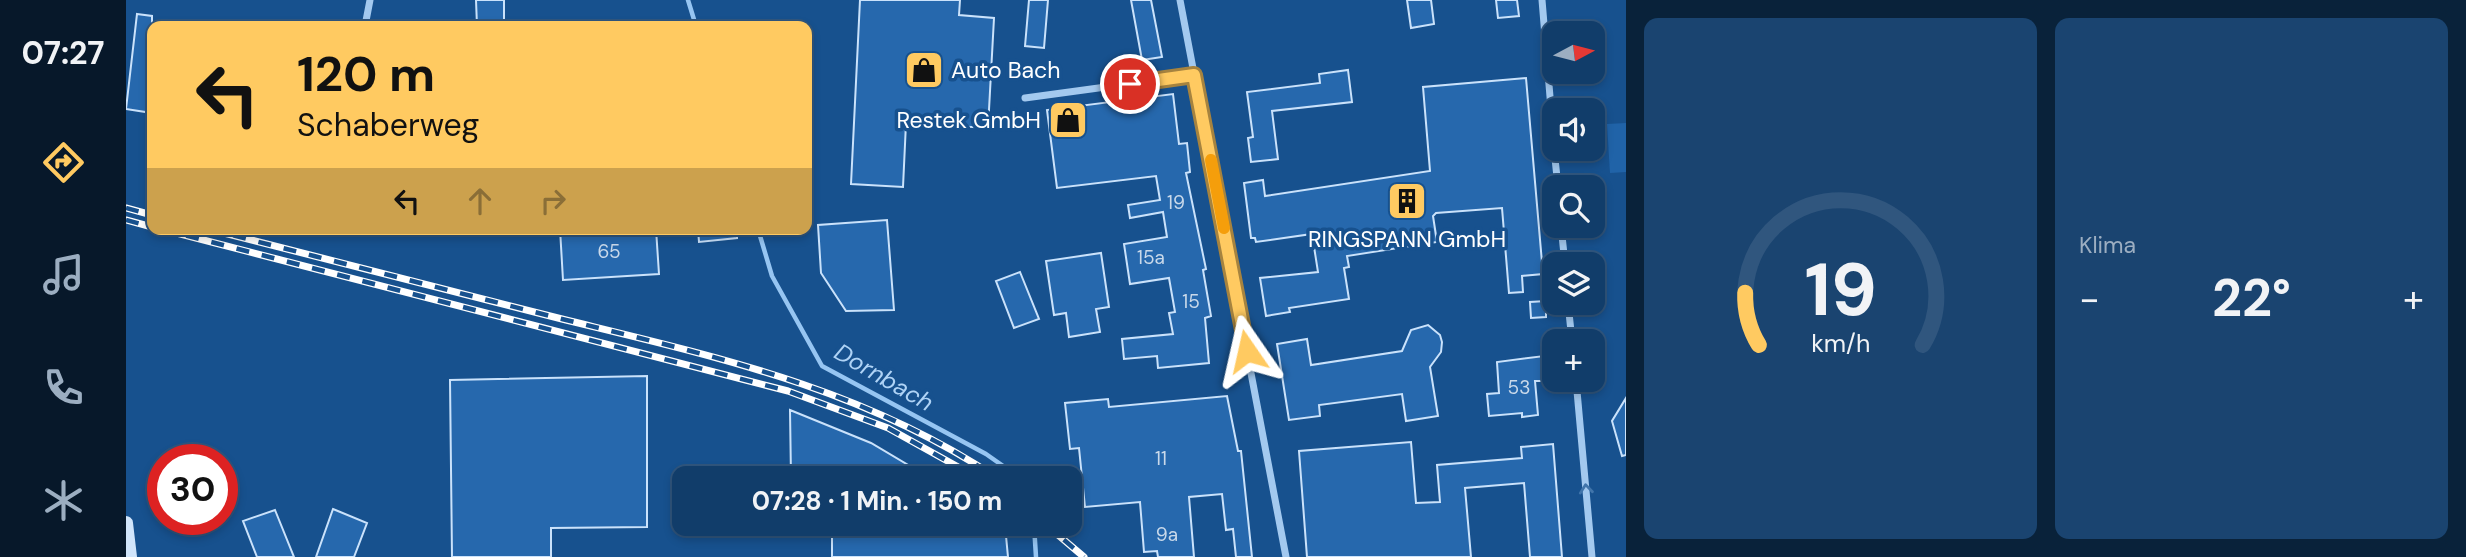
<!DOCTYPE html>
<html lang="de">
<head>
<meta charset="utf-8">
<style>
  body { margin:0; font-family:"DM Sans",sans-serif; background:#1a4470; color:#f1f3f6; height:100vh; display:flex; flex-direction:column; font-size:26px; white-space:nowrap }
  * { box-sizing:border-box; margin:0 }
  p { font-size:23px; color:#9caec1 }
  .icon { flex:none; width:38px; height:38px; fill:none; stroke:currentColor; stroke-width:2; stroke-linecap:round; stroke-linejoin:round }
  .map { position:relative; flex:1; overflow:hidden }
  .sheet { display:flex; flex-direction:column; gap:18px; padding:18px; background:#09223a; width:840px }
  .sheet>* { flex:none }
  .hud { position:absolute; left:21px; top:21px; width:665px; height:214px; border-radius:14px; box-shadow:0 4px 10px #0003,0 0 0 2px #30567e; background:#ffca61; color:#111; overflow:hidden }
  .needle { width:46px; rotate:83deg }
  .fabs { position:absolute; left:1416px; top:21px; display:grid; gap:14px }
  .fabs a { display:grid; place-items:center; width:63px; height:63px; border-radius:14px; background:#113d6a; box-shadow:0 4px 10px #0003,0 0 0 2px #30567e; font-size:35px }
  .speed { position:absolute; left:21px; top:444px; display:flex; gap:14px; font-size:35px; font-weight:700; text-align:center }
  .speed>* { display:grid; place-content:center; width:91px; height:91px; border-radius:50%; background:#113d6a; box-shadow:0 4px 10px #0003,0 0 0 2px #30567e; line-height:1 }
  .speed .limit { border:10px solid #d22; background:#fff; color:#111 }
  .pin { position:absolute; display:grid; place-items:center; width:60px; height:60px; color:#fff; margin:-30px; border:4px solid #fff; border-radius:50%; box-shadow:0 2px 7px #0007 }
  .me { position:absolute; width:77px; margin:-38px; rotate:349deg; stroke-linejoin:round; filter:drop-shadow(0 0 5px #0008) }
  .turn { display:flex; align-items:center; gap:24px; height:147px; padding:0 35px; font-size:32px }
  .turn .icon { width:91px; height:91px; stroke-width:2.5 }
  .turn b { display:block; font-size:49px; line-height:60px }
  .lanes { display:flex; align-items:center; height:66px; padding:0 35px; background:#0003; justify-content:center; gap:35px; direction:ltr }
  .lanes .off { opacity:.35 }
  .big { font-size:52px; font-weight:700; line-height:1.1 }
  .sheet .card { flex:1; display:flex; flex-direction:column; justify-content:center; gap:10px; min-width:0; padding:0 24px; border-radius:14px; background:#1a4470 }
  .sheet .dial { align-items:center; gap:0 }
  .dial svg { height:182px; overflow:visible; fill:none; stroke:#30567e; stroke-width:7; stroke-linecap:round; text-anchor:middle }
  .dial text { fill:#f1f3f6; stroke:none }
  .heat { display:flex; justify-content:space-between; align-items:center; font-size:38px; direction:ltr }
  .sheet .tiles { flex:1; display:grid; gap:18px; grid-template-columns:repeat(2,1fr) }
  .trip { position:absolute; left:546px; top:466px; width:410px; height:70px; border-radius:14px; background:#113d6a; box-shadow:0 4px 10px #0003,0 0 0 2px #30567e; font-weight:700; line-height:70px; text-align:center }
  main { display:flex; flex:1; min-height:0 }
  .tab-bar { display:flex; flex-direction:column; width:126px; justify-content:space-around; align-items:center; background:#07182a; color:#9caec1 }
  .tab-bar .icon { width:49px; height:49px }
  .tab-bar .current { color:#ffca61 }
  .tab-bar b { font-size:32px; color:#f1f3f6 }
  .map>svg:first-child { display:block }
  .green { fill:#2063a8 }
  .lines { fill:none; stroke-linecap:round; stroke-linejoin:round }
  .stream { stroke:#96c5f2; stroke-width:4.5 }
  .building { fill:#2668ad; stroke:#cae2fb; stroke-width:2 }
  .minor { stroke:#a3c9ef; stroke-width:7 }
  .secondary { stroke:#d1e5fb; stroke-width:14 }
  .rail-casing { stroke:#fff; stroke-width:7 }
  .rail { stroke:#17518e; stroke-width:4.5; stroke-dasharray:13; stroke-linecap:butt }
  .oneway { stroke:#4175ab }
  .route-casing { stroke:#a6833f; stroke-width:18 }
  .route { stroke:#ffca61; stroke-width:12 }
  .slow { stroke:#f59e0b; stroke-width:12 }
  .labels { text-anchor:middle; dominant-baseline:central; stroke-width:7; stroke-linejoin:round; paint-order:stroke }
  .number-label { font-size:19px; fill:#c9d9ea }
  .poi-label { font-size:23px; fill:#fff; stroke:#17518e; text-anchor:start }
  .water-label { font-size:24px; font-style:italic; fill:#afd3f6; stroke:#17518e }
</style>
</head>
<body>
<main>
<nav class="tab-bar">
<b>07:27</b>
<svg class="icon current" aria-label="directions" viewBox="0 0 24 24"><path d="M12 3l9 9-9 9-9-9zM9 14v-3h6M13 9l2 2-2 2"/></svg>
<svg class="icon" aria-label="music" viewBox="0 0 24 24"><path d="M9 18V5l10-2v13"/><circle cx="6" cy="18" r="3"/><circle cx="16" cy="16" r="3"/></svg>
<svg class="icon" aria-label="phone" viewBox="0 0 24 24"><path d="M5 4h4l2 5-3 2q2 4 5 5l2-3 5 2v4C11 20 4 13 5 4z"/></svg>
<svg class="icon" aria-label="climate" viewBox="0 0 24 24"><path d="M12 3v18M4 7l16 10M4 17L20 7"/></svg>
</nav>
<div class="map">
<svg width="1500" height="557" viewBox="0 0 1500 557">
  <rect width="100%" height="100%" fill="#17518e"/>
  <path class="green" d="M 1500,123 L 1500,172 L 1484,173 L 1481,124 Z"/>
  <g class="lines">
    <path class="stream" d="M 562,0 L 570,26
      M 632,229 L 646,276 L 696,366 L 860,454 L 894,478
      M 908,525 L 910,557"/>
  </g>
  <path class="building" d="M 350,0 L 378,0 L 378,26 L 351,26 Z
    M 734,0 L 834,0 L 833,15 L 868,18 L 862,128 L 780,123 L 777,187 L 725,184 Z
    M 903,0 L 922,0 L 918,48 L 899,46 Z
    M 1005,0 L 1025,0 L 1036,57 L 1016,60 Z
    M 1281,0 L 1305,0 L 1308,24 L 1285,28 Z
    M 1370,0 L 1391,0 L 1393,16 L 1372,18 Z
    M 11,14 L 26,16 L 26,113 L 0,109 Z
    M 1222,70 L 1226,102 L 1146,111 L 1152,159 L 1125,162 L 1122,138 L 1127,137 L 1121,92 L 1194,83 L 1193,74 Z
    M 1400,78 L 1417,274 L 1396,276 L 1397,292 L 1383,293 L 1376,208 L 1310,213 L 1307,216 L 1311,242 L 1221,256 L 1223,267 L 1218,268 L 1223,299 L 1163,308 L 1164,312 L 1140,316 L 1134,278 L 1192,272 L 1186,234 L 1130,242 L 1129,238 L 1125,238 L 1118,183 L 1137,180 L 1139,196 L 1304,171 L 1297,87 Z
    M 1047,94 L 1053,144 L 1061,143 L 1064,172 L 1060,173 L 1080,269 L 1077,270 L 1085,316 L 1079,318 L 1083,363 L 1032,368 L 1031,356 L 998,359 L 996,339 L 1047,334 L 1043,313 L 1049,312 L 1043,278 L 1004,284 L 998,244 L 1041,237 L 1037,212 L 1004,218 L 1002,205 L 1034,200 L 1030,176 L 931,188 L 921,110 Z
    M 761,220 L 768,310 L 720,311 L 695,273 L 692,225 Z
    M 434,229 L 530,229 L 533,274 L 437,280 Z
    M 572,229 L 611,229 L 611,238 L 573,242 Z
    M 975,253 L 983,307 L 970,309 L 974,332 L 943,337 L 940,313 L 928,315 L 920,261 Z
    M 894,272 L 913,319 L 888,328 L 870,281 Z
    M 1420,301 L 1420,317 L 1405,318 L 1404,302 Z
    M 1302,325 L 1314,335 L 1316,342 L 1315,352 L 1304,367 L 1312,416 L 1280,421 L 1276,394 L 1193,405 L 1194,416 L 1163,420 L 1151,344 L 1181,339 L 1185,365 L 1276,351 L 1285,330 Z
    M 1418,356 L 1420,381 L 1409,381 L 1412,415 L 1396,417 L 1396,413 L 1363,416 L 1361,394 L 1373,393 L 1371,362 Z
    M 521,376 L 521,527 L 425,528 L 425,557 L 326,557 L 324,380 Z
    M 1101,396 L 1112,451 L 1115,451 L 1126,557 L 1110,557 L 1107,529 L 1100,530 L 1096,494 L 1063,497 L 1068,557 L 1032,557 L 1031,551 L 1018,552 L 1014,502 L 959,507 L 953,448 L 944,449 L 939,403 L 982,399 L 983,407 Z
    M 1500,398 L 1500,455 L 1496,456 L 1486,421 Z
    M 664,410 L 745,443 L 804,478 L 665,478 Z
    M 1285,442 L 1290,503 L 1314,502 L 1311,465 L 1396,458 L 1395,447 L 1427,444 L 1436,557 L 1404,557 L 1398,483 L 1339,488 L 1345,557 L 1181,557 L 1173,451 Z
    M 207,509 L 241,523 L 228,557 L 190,557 Z
    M 149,510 L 168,557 L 131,557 L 117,521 Z
    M 706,523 L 864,523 L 880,536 L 882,557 L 706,557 Z"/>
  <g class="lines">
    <path class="minor" d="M 1054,0 L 1160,557
      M 1416,0 L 1428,145
      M 239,26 L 244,0
      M 899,98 L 1068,75
      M 1428,149 L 1432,187
      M 1435,226 L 1439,264
      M 1442,303 L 1446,341
      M 1450,380 L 1466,557"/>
    <path class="secondary" d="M 0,523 L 4,557"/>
    <g class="rail-casing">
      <path id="rail" d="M 0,208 L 26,215
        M 0,220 L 26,227
        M 35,229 L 662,391 L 762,428 L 852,478
        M 82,229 C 200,259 318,289 436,319 C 591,357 736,388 871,478
        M 918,523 L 958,557"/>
    </g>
    <use href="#rail" class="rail"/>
  </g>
  <defs><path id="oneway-chevron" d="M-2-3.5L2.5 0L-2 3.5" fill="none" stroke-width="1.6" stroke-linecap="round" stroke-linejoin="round" transform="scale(1.75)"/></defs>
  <use class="oneway" href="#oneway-chevron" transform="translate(1460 489) rotate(-96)"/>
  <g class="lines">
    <g class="route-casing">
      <path id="route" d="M 1004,84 L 1068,75 L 1121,351"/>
    </g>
    <use href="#route" class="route"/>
    <path class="slow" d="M 1085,160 L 1098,228"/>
  </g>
  <defs>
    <g id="shop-square" transform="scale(2.0125)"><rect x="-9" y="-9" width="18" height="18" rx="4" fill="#ffca61" stroke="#17518e"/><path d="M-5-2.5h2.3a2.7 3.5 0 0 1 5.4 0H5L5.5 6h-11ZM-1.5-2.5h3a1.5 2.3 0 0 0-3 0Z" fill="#111"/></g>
    <g id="building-square" transform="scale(2.0125)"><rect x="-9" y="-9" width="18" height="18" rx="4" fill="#ffca61" stroke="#17518e"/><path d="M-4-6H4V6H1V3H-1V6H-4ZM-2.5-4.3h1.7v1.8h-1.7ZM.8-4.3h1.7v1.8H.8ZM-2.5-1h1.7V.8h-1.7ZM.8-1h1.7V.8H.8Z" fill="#111"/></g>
  </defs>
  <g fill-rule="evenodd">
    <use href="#shop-square" x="798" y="70"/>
    <use href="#shop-square" x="942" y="120"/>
    <use href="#building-square" x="1281" y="201"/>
  </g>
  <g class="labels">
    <g class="number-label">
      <text x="1050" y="202">19</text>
      <text x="483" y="251">65</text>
      <text x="1025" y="257">15a</text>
      <text x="1065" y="301">15</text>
      <text x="1393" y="387">53</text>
      <text x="1035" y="458">11</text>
      <text x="1041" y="534">9a</text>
    </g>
    <g class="poi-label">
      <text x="825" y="70">Auto Bach</text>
      <text x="915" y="120" text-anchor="end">Restek GmbH</text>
      <text x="1281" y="239" text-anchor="middle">RINGSPANN GmbH</text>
    </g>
    <g class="water-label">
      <text transform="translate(758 377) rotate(30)">Dornbach</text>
    </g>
  </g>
</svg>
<div class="fabs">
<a><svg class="needle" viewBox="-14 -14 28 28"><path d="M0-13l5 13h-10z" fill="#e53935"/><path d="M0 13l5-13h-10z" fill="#9caec1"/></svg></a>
<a><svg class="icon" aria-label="sound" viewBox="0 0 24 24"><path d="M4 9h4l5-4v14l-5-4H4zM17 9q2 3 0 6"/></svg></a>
<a><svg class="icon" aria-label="search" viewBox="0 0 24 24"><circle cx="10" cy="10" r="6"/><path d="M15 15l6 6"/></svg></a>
<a><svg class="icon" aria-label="layers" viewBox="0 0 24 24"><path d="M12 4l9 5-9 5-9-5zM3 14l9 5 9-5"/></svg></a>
<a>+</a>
</div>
<div class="speed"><div class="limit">30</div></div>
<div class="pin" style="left:1004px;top:84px;background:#d93025"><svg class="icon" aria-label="arrive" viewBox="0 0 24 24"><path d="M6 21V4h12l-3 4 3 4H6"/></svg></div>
<svg class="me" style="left:1121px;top:351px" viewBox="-20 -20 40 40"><path d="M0-17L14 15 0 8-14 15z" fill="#ffca61" stroke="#fff" stroke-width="4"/></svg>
<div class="trip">07:28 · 1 Min. · 150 m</div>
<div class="hud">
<div class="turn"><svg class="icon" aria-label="left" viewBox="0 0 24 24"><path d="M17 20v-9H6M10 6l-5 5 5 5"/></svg><div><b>120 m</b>Schaberweg</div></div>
<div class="lanes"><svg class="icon" aria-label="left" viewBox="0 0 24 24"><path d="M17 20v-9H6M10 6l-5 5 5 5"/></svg><svg class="icon off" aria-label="ahead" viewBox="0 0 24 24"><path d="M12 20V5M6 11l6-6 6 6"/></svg><svg class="icon off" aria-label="right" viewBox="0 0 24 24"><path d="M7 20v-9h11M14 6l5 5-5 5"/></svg></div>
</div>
</div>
<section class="sheet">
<div class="tiles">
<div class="card dial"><svg viewBox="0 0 100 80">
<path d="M14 69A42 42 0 1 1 86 69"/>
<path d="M14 69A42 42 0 0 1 8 46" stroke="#ffca61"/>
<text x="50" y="56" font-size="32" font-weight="700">19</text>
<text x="50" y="72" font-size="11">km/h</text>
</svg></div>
<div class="card"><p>Klima</p>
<div class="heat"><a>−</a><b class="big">22°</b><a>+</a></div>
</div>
</div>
</section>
</main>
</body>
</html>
